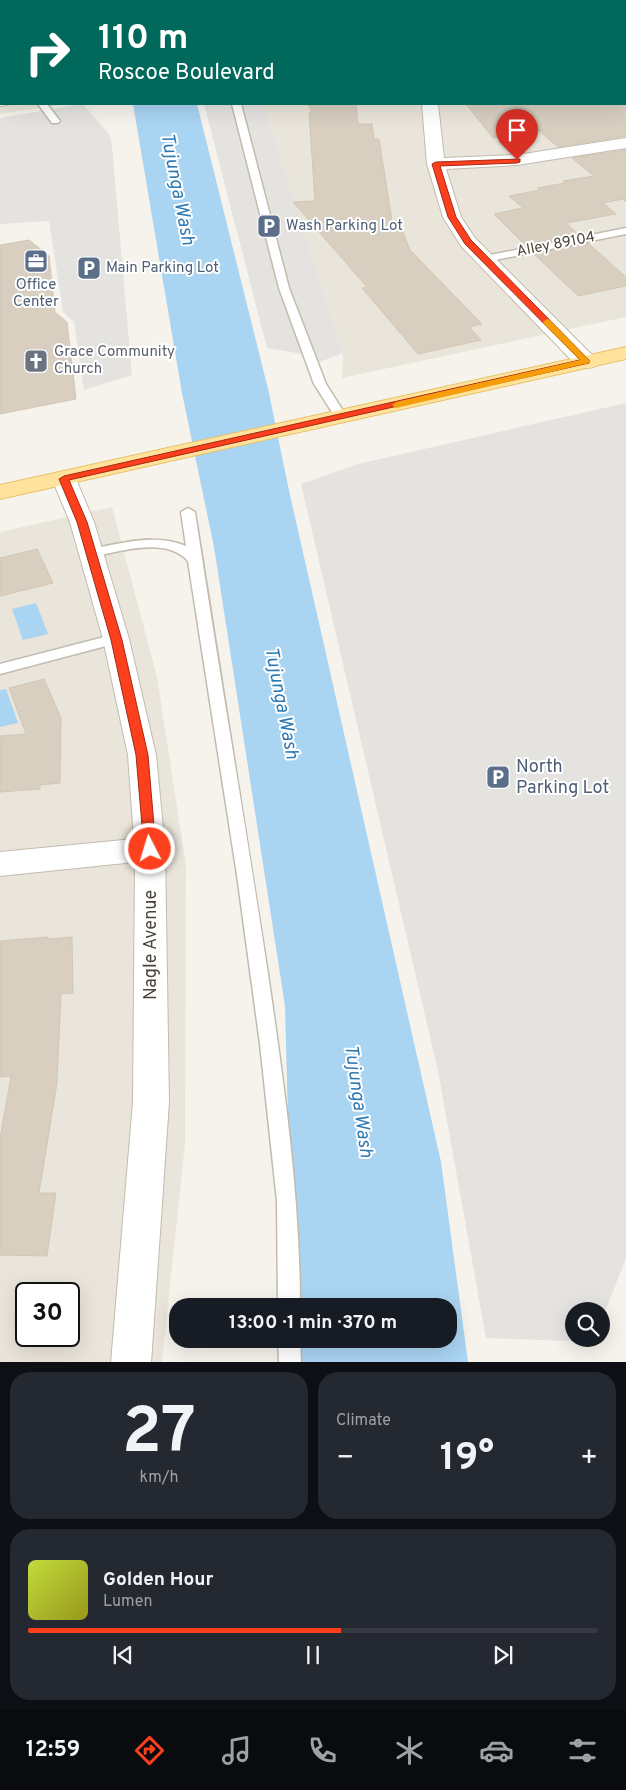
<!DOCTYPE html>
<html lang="en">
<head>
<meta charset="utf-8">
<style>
  body { margin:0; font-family:Overpass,sans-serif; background:#242831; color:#f1f3f6; height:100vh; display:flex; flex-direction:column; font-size:19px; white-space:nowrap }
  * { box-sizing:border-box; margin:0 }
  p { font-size:16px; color:#9ea1a6 }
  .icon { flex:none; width:28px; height:28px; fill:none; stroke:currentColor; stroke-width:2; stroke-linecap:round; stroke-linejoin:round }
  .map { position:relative; height:1362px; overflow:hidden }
  .panel { display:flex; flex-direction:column; gap:10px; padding:10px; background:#0d0f14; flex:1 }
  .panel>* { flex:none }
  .guide { position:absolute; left:0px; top:0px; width:626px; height:105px; box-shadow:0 5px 20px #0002; background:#00695c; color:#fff; overflow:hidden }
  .buttons { position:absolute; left:565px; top:1302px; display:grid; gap:10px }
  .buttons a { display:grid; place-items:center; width:45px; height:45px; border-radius:50%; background:#171b24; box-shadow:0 5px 20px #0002; font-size:25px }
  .speed { position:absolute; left:15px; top:1282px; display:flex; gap:10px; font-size:25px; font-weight:700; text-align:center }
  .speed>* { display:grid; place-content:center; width:65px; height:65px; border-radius:50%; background:#171b24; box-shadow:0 5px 20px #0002; line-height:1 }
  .speed .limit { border:2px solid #111; border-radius:8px; background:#fff; color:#111 }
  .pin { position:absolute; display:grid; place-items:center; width:42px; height:42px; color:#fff; margin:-51px -21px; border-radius:50% 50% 50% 0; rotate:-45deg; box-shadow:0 0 5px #0007 }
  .pin .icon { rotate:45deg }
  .me { position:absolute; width:55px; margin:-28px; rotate:355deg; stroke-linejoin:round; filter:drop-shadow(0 0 4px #0008) }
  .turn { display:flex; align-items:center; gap:18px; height:105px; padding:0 15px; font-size:22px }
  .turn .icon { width:65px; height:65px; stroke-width:2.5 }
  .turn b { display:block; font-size:35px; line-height:42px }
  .big { font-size:38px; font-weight:700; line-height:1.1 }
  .panel .card { flex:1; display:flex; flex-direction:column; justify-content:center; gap:8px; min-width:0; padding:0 18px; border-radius:20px; background:#242831 }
  .panel .dial { align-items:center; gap:0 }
  .dial b { font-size:65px; line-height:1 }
  .song { display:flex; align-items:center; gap:15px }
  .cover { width:60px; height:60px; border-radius:8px; background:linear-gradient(135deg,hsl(70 70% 55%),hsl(60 70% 35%)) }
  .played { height:5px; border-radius:2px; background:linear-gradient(90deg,#fc3f1d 55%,#363941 55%) }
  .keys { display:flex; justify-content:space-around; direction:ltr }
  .heat { display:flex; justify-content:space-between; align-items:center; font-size:28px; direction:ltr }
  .panel .tiles { flex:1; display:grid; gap:10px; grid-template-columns:1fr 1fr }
  .card:last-child { grid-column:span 2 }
  .trip { position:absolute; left:169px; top:1298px; width:288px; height:50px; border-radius:20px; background:#171b24; box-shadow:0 5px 20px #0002; font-weight:700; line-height:50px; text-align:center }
  .tab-bar { display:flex; height:80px; justify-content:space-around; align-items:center; background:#090b0e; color:#9ea1a6 }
  .tab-bar .icon { width:35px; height:35px }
  .tab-bar .active { color:#fc3f1d }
  .tab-bar b { font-size:22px; color:#f1f3f6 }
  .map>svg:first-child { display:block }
  .residential { fill:#eae5da; fill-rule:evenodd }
  .parking { fill:#e5e3e0 }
  .water { fill:#a9d4f2 }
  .building { fill:#d8cfc1; stroke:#d3c7b4 }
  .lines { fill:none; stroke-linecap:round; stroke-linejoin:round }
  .service-casing { stroke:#c2bbae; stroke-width:3 }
  .minor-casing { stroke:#c2bbae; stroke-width:2 }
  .tertiary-casing { stroke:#c2bbae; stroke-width:2 }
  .primary-casing { stroke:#e6c16a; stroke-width:2 }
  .service { fill:#fff; fill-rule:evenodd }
  .minor { fill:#fff; fill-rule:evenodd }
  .tertiary { fill:#fff; fill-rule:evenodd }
  .primary { fill:#ffe39c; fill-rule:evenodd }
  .route { fill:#fc3f1d; stroke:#a42913 }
  .slow { fill:#f59e0b }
  .labels { text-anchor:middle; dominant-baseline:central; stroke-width:4; stroke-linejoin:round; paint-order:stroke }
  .far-service-label { font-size:15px; fill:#4e5e75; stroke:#fff; text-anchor:start }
  .far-street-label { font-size:15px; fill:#4b4439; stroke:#fff }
  .far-worship-label { font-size:15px; fill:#5b616d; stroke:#fff; text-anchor:start }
  .service-label { font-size:18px; fill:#4e5e75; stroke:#fff; text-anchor:start }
  .street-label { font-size:18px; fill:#4b4439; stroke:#fff }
  .water-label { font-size:19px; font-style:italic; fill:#2e7ab2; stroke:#fff }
</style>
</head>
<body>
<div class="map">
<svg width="626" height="1363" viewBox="0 0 626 1363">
  <rect width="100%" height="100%" fill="#f6f3ec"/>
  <path class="residential" d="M 0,0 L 56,1 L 1,1 L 1,104 L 64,104 L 0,114 Z
    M 228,0 L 602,0 L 594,1 Z
    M 625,11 L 626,317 L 342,378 L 343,353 L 264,104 L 625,104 Z
    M 112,507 L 157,677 L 186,866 L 185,1143 L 162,1362 L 0,1362 L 0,532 ZM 26,1294 L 69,1294 L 69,1336 L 26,1336 Z"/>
  <path class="parking" d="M 83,104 L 110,135 L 112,147 L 132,375 L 84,390 L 74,322 L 63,312 L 49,221 L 0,224 L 0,118 Z
    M 204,104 L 264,104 L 343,353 L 309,366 L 302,354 L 267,348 Z
    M 626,403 L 626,1258 L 601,1322 L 601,1311 L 574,1311 L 574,1339 L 595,1339 L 593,1342 L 486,1338 L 438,1071 L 301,484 L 358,464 Z"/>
  <path class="water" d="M 133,104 L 197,104 L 269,393 L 288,486 L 441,1162 L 468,1362 L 294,1362 L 294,1339 L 448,1339 L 448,1306 L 293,1306 L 285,1006 L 214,547 L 182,393 Z
    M 36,603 L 48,634 L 23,640 L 12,609 Z
    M 6,689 L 18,723 L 0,727 L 0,690 Z"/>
  <path class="building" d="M 308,104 L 356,104 L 358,124 L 372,124 L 374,139 L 379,139 L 392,221 L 398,220 L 410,250 L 482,324 L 469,327 L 481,340 L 418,354 L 362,288 L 367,287 L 293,202 L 315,201 L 309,113 L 312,113 Z
    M 466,104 L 626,104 L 626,136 L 558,147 L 538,130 L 493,138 Z
    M 626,150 L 626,202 L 623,199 L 603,203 L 616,214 L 566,223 L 579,235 L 526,246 L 494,214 L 523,208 L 509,196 L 540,190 L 537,188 L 565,183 L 563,181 L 594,176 L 572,158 Z
    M 29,240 L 49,256 L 55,312 L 67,322 L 76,399 L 0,414 L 0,245 Z
    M 588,243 L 626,277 L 626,286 L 578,296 L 534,254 Z
    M 37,549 L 53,583 L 0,596 L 0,558 Z
    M 44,679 L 61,718 L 60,783 L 40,785 L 40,789 L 0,792 L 0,736 L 26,734 L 9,688 Z
    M 48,937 L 48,939 L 72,937 L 73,993 L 61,994 L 57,1083 L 39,1193 L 56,1193 L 47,1256 L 0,1255 L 0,1138 L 11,1076 L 0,1077 L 0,941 Z"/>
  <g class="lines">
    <g class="service-casing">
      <path id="service" d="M 101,0 L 109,0 L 109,1 L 101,1 Z
        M 198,0 L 206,0 L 206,1 L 198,1 Z
        M 38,104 L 47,104 L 60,121 L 58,123 L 52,123 Z
        M 232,104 L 241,104 L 289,288 L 326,384 L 347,417 L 345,420 L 337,420 L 314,384 L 279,288 Z
        M 626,228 L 626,234 L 485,262 L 480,259 L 485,256 Z
        M 188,508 L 195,512 C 218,666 245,820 268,974 C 284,1084 300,1195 300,1306 L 278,1306 L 277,1201 L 260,1044 L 237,875 L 188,561 C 165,536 120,552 91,557 L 84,553 L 91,549 C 122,543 156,533 186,546 L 181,512 Z
        M 116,634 L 121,636 L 123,639 L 121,642 L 0,674 L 0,664 Z
        M 278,1339 L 300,1339 L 301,1363 L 279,1363 Z"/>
    </g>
    <g class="minor-casing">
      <path id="minor" d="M 539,0 L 555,0 L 555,1 L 539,1 Z
        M 0,38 L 1,39 L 1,50 L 0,49 Z
        M 422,104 L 438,104 L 444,158 L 517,155 L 626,138 L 626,148 L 517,165 L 446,169 L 461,217 L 475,238 L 594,357 L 597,362 L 594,367 L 586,368 L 578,367 L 461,246 L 443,217 L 427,164 Z
        M 64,472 L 72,474 L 76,479 L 94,522 L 129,639 L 156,755 L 165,849 L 169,1102 L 151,1363 L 111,1363 L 133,1102 L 135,862 L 0,876 L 0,852 L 134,839 L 128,755 L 103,639 L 70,522 L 52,479 L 56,474 Z"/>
    </g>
    <g class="tertiary-casing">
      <path id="tertiary" d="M 0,96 L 1,104 L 7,105 L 0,106 Z"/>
    </g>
    <g class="primary-casing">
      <path id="primary" d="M 626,347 L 626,359 L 0,499 L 0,485 Z"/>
    </g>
    <use href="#service" class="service"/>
    <use href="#minor" class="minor"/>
    <use href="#tertiary" class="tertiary"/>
    <use href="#primary" class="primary"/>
  </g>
  <path class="route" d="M 520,159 L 520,162 L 517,163 L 440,166 L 456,217 L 471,240 L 589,360 L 589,363 L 69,480 L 87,522 L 122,640 L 148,755 L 156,849 L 154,853 L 146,853 L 144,849 L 136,755 L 111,640 L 77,522 L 59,479 L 64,476 L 580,360 L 465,244 L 448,217 L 432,164 L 436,162 Z"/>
  <path class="slow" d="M 547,319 L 550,320 L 589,360 L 589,363 L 396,408 L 392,405 L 396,402 L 580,360 L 544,324 L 543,322 Z"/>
  <defs>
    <g id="parking-square" transform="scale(1.25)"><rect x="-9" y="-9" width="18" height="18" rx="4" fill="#5c6f8a" stroke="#fff"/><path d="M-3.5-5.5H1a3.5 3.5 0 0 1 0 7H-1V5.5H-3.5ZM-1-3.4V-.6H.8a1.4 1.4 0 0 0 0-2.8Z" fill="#fff"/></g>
    <g id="office-square" transform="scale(1.25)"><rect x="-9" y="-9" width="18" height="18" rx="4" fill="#5c6f8a" stroke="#fff"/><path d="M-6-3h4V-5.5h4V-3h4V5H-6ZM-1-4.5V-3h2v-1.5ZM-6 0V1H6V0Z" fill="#fff"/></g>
    <g id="church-square" transform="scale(1.25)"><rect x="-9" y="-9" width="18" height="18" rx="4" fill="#6b7280" stroke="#fff"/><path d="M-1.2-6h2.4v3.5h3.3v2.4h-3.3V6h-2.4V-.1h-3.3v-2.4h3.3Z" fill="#fff"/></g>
  </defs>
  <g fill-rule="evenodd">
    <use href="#parking-square" x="269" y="226"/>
    <use href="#office-square" x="36" y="261"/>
    <use href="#parking-square" x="89" y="268"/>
    <use href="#church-square" x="36" y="361"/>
    <use href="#parking-square" x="498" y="777"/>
  </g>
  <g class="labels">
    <g class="far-service-label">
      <text x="286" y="226">Wash Parking Lot</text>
      <text x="106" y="268">Main Parking Lot</text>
      <text x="36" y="285" text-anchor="middle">Office<tspan x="36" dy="17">Center</tspan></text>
    </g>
    <g class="far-street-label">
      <text transform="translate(556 245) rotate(-11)">Alley 89104</text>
    </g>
    <g class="far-worship-label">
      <text x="54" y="352">Grace Community<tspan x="54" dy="17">Church</tspan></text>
    </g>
    <g class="service-label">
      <text x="516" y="767">North<tspan x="516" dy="21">Parking Lot</tspan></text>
    </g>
    <g class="street-label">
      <text transform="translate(151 945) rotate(-90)">Nagle Avenue</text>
    </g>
    <g class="water-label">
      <text transform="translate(177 189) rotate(79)">Tujunga Wash</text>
      <text transform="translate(281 703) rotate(79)">Tujunga Wash</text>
      <text transform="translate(358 1101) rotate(82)">Tujunga Wash</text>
    </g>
  </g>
</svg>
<div class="buttons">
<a><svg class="icon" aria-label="search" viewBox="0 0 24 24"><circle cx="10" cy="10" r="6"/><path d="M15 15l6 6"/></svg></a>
</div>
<div class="speed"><div class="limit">30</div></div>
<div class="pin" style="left:517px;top:160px;background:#d93025"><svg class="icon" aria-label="arrive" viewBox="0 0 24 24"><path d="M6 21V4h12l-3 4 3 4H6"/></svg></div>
<svg class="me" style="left:150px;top:849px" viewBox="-20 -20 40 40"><circle r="17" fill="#fc3f1d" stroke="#fff" stroke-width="3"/><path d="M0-11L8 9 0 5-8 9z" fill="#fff"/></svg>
<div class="trip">13:00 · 1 min · 370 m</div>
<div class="guide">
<div class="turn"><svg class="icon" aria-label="right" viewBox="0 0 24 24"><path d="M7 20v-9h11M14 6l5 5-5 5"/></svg><div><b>110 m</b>Roscoe Boulevard</div></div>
</div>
</div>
<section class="panel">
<div class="tiles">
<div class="card dial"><b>27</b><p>km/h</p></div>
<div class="card"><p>Climate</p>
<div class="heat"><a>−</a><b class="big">19°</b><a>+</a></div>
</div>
<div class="card">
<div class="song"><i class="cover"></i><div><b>Golden Hour</b><p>Lumen</p></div></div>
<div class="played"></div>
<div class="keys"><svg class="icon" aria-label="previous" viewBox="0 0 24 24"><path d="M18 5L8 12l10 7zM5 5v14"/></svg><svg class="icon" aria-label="pause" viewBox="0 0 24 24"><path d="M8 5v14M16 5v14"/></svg><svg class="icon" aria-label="next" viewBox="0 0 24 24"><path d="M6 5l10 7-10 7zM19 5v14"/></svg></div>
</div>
</div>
</section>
<nav class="tab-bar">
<b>12:59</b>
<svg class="icon active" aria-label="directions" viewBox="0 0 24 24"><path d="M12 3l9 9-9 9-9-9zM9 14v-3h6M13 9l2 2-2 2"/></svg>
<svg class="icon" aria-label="music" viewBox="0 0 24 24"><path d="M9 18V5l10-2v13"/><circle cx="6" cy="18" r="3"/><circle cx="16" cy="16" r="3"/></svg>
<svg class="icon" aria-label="phone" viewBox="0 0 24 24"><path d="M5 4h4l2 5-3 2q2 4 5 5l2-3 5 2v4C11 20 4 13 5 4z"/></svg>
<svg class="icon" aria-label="climate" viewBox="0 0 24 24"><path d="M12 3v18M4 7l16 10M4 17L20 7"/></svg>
<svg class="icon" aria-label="car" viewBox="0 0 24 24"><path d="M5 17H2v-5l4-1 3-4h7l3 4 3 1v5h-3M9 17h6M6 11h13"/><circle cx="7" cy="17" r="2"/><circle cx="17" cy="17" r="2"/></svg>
<svg class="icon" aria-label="filters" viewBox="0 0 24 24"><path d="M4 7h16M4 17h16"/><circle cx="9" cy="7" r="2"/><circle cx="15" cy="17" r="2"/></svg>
</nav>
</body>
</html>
